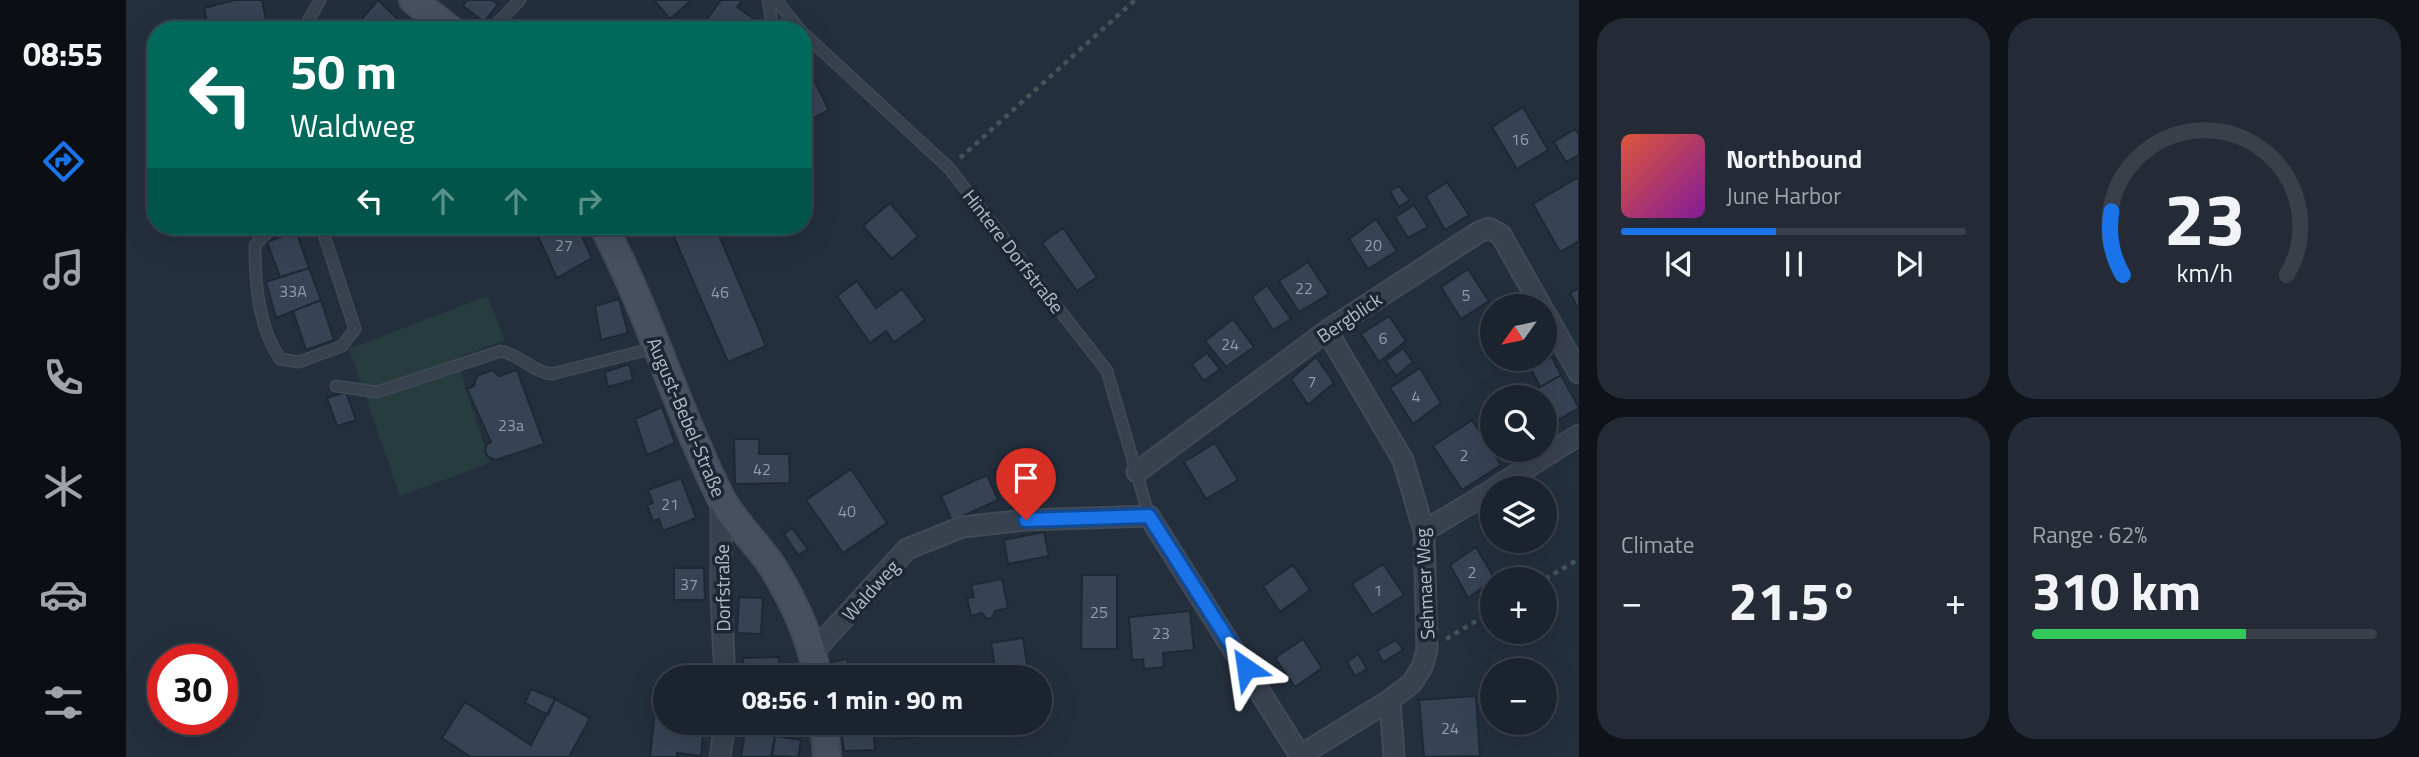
<!DOCTYPE html>
<html lang="en">
<head>
<meta charset="utf-8">
<style>
  body { margin:0; font-family:"Titillium Web",sans-serif; background:#242b36; color:#f1f3f6; height:100vh; display:flex; flex-direction:column; font-size:26px; white-space:nowrap }
  * { box-sizing:border-box; margin:0 }
  p { font-size:23px; color:#a0a4aa }
  .icon { flex:none; width:38px; height:38px; fill:none; stroke:currentColor; stroke-width:2; stroke-linecap:round; stroke-linejoin:round }
  .map { position:relative; flex:1; overflow:hidden }
  .drawer { display:flex; flex-direction:column; gap:18px; padding:18px; background:#0f1319; width:840px }
  .drawer>* { flex:none }
  .guide { position:absolute; left:21px; top:21px; width:665px; height:214px; border-radius:28px; box-shadow:0 7px 28px #0002,0 0 0 2px #39404a; background:#00695c; color:#fff; overflow:hidden }
  .needle { width:46px; rotate:237deg }
  .controls { position:absolute; left:1354px; top:294px; display:grid; gap:14px }
  .controls a { display:grid; place-items:center; width:77px; height:77px; border-radius:50%; background:#1b232e; box-shadow:0 7px 28px #0002,0 0 0 2px #39404a; font-size:35px }
  .speed { position:absolute; left:21px; top:644px; display:flex; gap:14px; font-size:35px; font-weight:700; text-align:center }
  .speed>* { display:grid; place-content:center; width:91px; height:91px; border-radius:50%; background:#1b232e; box-shadow:0 7px 28px #0002,0 0 0 2px #39404a; line-height:1 }
  .speed .limit { border:10px solid #d22; background:#fff; color:#111 }
  .pin { position:absolute; display:grid; place-items:center; width:60px; height:60px; color:#fff; margin:-72px -30px; border-radius:50% 50% 50% 0; rotate:-45deg; box-shadow:0 0 7px #0007 }
  .pin .icon { rotate:45deg }
  .me { position:absolute; width:77px; margin:-38px; rotate:328deg; stroke-linejoin:round; filter:drop-shadow(0 0 5px #0008) }
  .turn { display:flex; align-items:center; gap:24px; height:147px; padding:0 28px; font-size:32px }
  .turn .icon { width:91px; height:91px; stroke-width:2.5 }
  .turn b { display:block; font-size:49px; line-height:60px }
  .lanes { display:flex; align-items:center; height:66px; padding:0 28px; background:#0003; justify-content:center; gap:35px; direction:ltr }
  .lanes .off { opacity:.35 }
  .big { font-size:52px; font-weight:700; line-height:1.1 }
  .drawer .card { flex:1; display:flex; flex-direction:column; justify-content:center; gap:10px; min-width:0; padding:0 24px; border-radius:28px; background:#242b36 }
  .drawer .dial { align-items:center; gap:0 }
  .dial svg { height:182px; overflow:visible; fill:none; stroke:#39404a; stroke-width:7; stroke-linecap:round; text-anchor:middle }
  .dial text { fill:#f1f3f6; stroke:none }
  .song { display:flex; align-items:center; gap:21px }
  .cover { width:84px; height:84px; border-radius:10px; background:linear-gradient(135deg,hsl(10 70% 55%),hsl(290 70% 35%)) }
  .played { height:7px; border-radius:4px; background:linear-gradient(90deg,#1a73e8 45%,#39404a 45%) }
  .keys { display:flex; justify-content:space-around; direction:ltr }
  .heat { display:flex; justify-content:space-between; align-items:center; font-size:38px; direction:ltr }
  .charge { height:10px; border-radius:5px; background:linear-gradient(90deg,#34c759 62%,#39404a 0) }
  .drawer .tiles { flex:1; display:grid; gap:18px; grid-template-columns:repeat(2,1fr) }
  .trip { position:absolute; left:527px; top:665px; width:399px; height:70px; border-radius:35px; background:#1b232e; box-shadow:0 7px 28px #0002,0 0 0 2px #39404a; font-weight:700; line-height:70px; text-align:center }
  main { display:flex; flex:1; min-height:0 }
  .tabs { display:flex; flex-direction:column; width:126px; justify-content:space-around; align-items:center; background:#0b0e12; color:#a0a4aa }
  .tabs .icon { width:49px; height:49px }
  .tabs .selected { color:#1a73e8 }
  .tabs b { font-size:32px; color:#f1f3f6 }
  .map>svg:first-child { display:block }
  .green { fill:#263c3f }
  .building { fill:#364354; stroke:#1f2835; stroke-width:2 }
  .lines { fill:none; stroke-linecap:round; stroke-linejoin:round }
  .lane-casing { stroke:#414a57; stroke-width:13 }
  .street-casing { stroke:#414a57; stroke-width:23 }
  .secondary-casing { stroke:#414a57; stroke-width:30 }
  .path { stroke:#3f5557; stroke-width:4.5; stroke-dasharray:5 5; stroke-linecap:butt }
  .lane { stroke:#38414e; stroke-width:10 }
  .street { stroke:#38414e; stroke-width:19 }
  .secondary { stroke:#465061; stroke-width:26 }
  .route-casing { stroke:#114b97; stroke-width:18 }
  .route { stroke:#1a73e8; stroke-width:12 }
  .labels { text-anchor:middle; dominant-baseline:central; stroke-width:7; stroke-linejoin:round; paint-order:stroke }
  .number-label { font-size:16px; fill:#929caa }
  .street-label { font-size:19px; fill:#b4bcc9; stroke:#1d2633 }
</style>
</head>
<body>
<main>
<nav class="tabs">
<b>08:55</b>
<svg class="icon selected" aria-label="directions" viewBox="0 0 24 24"><path d="M12 3l9 9-9 9-9-9zM9 14v-3h6M13 9l2 2-2 2"/></svg>
<svg class="icon" aria-label="music" viewBox="0 0 24 24"><path d="M9 18V5l10-2v13"/><circle cx="6" cy="18" r="3"/><circle cx="16" cy="16" r="3"/></svg>
<svg class="icon" aria-label="phone" viewBox="0 0 24 24"><path d="M5 4h4l2 5-3 2q2 4 5 5l2-3 5 2v4C11 20 4 13 5 4z"/></svg>
<svg class="icon" aria-label="climate" viewBox="0 0 24 24"><path d="M12 3v18M4 7l16 10M4 17L20 7"/></svg>
<svg class="icon" aria-label="car" viewBox="0 0 24 24"><path d="M5 17H2v-5l4-1 3-4h7l3 4 3 1v5h-3M9 17h6M6 11h13"/><circle cx="7" cy="17" r="2"/><circle cx="17" cy="17" r="2"/></svg>
<svg class="icon" aria-label="filters" viewBox="0 0 24 24"><path d="M4 7h16M4 17h16"/><circle cx="9" cy="7" r="2"/><circle cx="15" cy="17" r="2"/></svg>
</nav>
<div class="map">
<svg width="1453" height="757" viewBox="0 0 1453 757">
  <rect width="100%" height="100%" fill="#242f3e"/>
  <path class="green" d="M 361,296 L 379,340 L 330,358 L 364,463 L 274,496 L 223,349 Z"/>
  <path class="building" d="M 109,0 L 136,0 L 142,30 L 83,30 L 78,8 Z
    M 252,0 L 283,30 L 239,30 L 232,23 Z
    M 341,0 L 366,0 L 372,4 L 358,22 L 337,6 Z
    M 528,0 L 566,0 L 544,19 Z
    M 595,0 L 616,0 L 611,7 L 638,26 L 636,30 L 573,30 Z
    M 403,21 L 412,30 L 394,30 Z
    M 677,58 L 703,110 L 677,124 Z
    M 1397,107 L 1422,150 L 1391,169 L 1366,127 Z
    M 1449,129 L 1453,135 L 1453,155 L 1440,162 L 1428,142 Z
    M 1451,178 L 1453,181 L 1453,241 L 1434,252 L 1407,204 Z
    M 1321,182 L 1343,215 L 1319,230 L 1300,196 Z
    M 1273,186 L 1284,200 L 1273,207 L 1264,191 Z
    M 764,203 L 792,236 L 766,259 L 737,226 Z
    M 1288,205 L 1302,227 L 1282,238 L 1269,217 Z
    M 1250,219 L 1271,251 L 1242,269 L 1223,239 Z
    M 421,226 L 451,226 L 466,258 L 431,278 L 410,232 Z
    M 577,226 L 589,226 L 640,346 L 602,362 L 548,237 Z
    M 937,228 L 971,277 L 951,291 L 916,243 Z
    M 170,231 L 183,268 L 154,277 L 141,242 Z
    M 1182,262 L 1203,294 L 1173,312 L 1153,281 Z
    M 183,268 L 195,300 L 150,318 L 140,282 Z
    M 1342,269 L 1363,301 L 1335,319 L 1315,287 Z
    M 731,281 L 750,308 L 776,289 L 799,320 L 768,342 L 760,331 L 744,343 L 711,296 Z
    M 1141,285 L 1165,319 L 1147,330 L 1126,297 Z
    M 1453,288 L 1453,310 L 1444,293 Z
    M 493,299 L 502,333 L 475,340 L 469,306 Z
    M 195,300 L 208,340 L 180,350 L 167,311 Z
    M 1263,316 L 1280,341 L 1253,362 L 1235,334 Z
    M 1107,319 L 1128,347 L 1100,367 L 1079,341 Z
    M 1277,348 L 1287,362 L 1270,376 L 1260,361 Z
    M 1081,353 L 1094,369 L 1078,381 L 1066,364 Z
    M 1190,357 L 1208,383 L 1182,405 L 1165,379 Z
    M 1426,357 L 1435,375 L 1414,387 L 1405,369 Z
    M 1376,359 L 1397,359 L 1382,369 Z
    M 503,364 L 507,380 L 482,387 L 479,372 Z
    M 1294,368 L 1315,403 L 1287,424 L 1264,388 Z
    M 366,370 L 373,376 L 391,370 L 418,444 L 370,460 L 362,457 L 359,451 L 361,444 L 365,442 L 341,389 L 348,386 L 351,376 Z
    M 1435,375 L 1453,408 L 1423,425 L 1419,418 L 1419,397 L 1408,397 L 1405,392 Z
    M 220,392 L 230,420 L 211,426 L 201,398 Z
    M 536,407 L 549,443 L 521,455 L 509,419 Z
    M 1346,420 L 1375,465 L 1336,490 L 1307,446 Z
    M 608,439 L 633,439 L 633,454 L 663,454 L 664,483 L 609,484 Z
    M 1089,443 L 1112,480 L 1080,499 L 1058,462 Z
    M 890,460 L 902,485 L 880,497 L 868,470 Z
    M 725,469 L 761,523 L 717,553 L 680,500 Z
    M 861,475 L 872,500 L 826,521 L 815,496 Z
    M 555,478 L 570,518 L 537,531 L 533,519 L 527,521 L 521,505 L 527,503 L 522,490 Z
    M 666,528 L 682,549 L 672,555 L 658,534 Z
    M 918,532 L 923,556 L 882,564 L 878,540 Z
    M 1350,547 L 1369,579 L 1342,598 L 1324,565 Z
    M 1257,564 L 1278,595 L 1246,615 L 1226,584 Z
    M 1167,565 L 1184,590 L 1154,612 L 1137,586 Z
    M 548,568 L 578,568 L 579,600 L 548,600 Z
    M 956,575 L 991,575 L 991,649 L 955,649 Z
    M 876,579 L 882,608 L 869,611 L 866,618 L 861,619 L 856,613 L 845,616 L 841,598 L 848,597 L 845,585 Z
    M 613,597 L 637,598 L 635,634 L 611,633 Z
    M 1064,611 L 1068,650 L 1037,653 L 1038,667 L 1018,669 L 1017,659 L 1006,660 L 1003,617 Z
    M 897,638 L 902,669 L 870,673 L 865,643 Z
    M 1177,639 L 1196,668 L 1169,687 L 1149,658 Z
    M 1270,640 L 1277,650 L 1257,662 L 1251,651 Z
    M 1232,654 L 1241,669 L 1229,676 L 1221,662 Z
    M 653,657 L 654,677 L 618,677 L 617,658 Z
    M 721,659 L 724,677 L 708,677 L 706,662 Z
    M 786,670 L 786,677 L 812,671 L 813,677 L 758,677 Z
    M 405,689 L 429,699 L 422,715 L 399,703 Z
    M 531,691 L 539,692 L 539,723 L 578,723 L 575,756 L 551,753 L 551,757 L 524,757 Z
    M 1350,696 L 1354,756 L 1298,757 L 1293,700 Z
    M 429,699 L 464,718 L 443,757 L 345,757 L 316,738 L 339,702 L 405,745 Z
    M 714,723 L 747,723 L 749,750 L 718,751 Z
    M 765,723 L 802,723 L 804,735 L 767,739 Z
    M 619,731 L 649,736 L 645,757 L 615,757 Z
    M 649,736 L 675,740 L 672,757 L 646,756 Z"/>
  <g class="lines">
    <g class="lane-casing">
      <path id="lane" d="M 642,0 L 645,17 L 643,30
        M 650,0 L 674,30
        M 177,30 L 194,0
        M 365,30 L 394,0
        M 677,33 L 823,168 L 981,371 L 1023,516
        M 148,226 L 129,245 C 129,283 132,326 154,359 L 173,362 L 216,346 L 229,329 L 195,226
        M 210,386 L 251,392 L 375,351 C 396,356 405,371 426,374 L 528,348"/>
    </g>
    <g class="street-casing">
      <path id="street" d="M 1419,313 L 1453,373
        M 1011,472 L 1201,331 L 1353,232 L 1363,228 L 1375,235 L 1415,306
        M 1369,488 L 1453,435
        M 595,498 L 595,599 L 599,677
        M 1298,531 L 1367,490
        M 688,651 L 781,549 L 836,527 L 900,520 L 1023,516 L 1175,757
        M 1264,700 L 1268,757
        M 1175,755 L 1264,700 L 1286,683 L 1296,667 L 1301,650 L 1298,531 L 1277,460 L 1201,331
        M 594,757 L 599,723"/>
    </g>
    <g class="secondary-casing">
      <path id="secondary" d="M 287,0 L 325,30
        M 477,226 C 523,312 550,408 594,496 C 607,522 632,544 648,569 C 668,602 686,639 691,677
        M 698,723 L 701,757"/>
    </g>
    <path class="path" d="M 834,158 L 1009,0
      M 1419,579 L 1453,559
      M 1320,639 L 1367,611"/>
    <use href="#lane" class="lane"/>
    <use href="#street" class="street"/>
    <use href="#secondary" class="secondary"/>
  </g>
  <g class="lines">
    <g class="route-casing">
      <path id="route" d="M 900,520 L 1023,516 L 1120,668"/>
    </g>
    <use href="#route" class="route"/>
  </g>
  <g class="labels">
    <g class="number-label">
      <text x="1394" y="139">16</text>
      <text x="438" y="245">27</text>
      <text x="1247" y="245">20</text>
      <text x="1178" y="288">22</text>
      <text x="167" y="291">33A</text>
      <text x="594" y="292">46</text>
      <text x="1340" y="295">5</text>
      <text x="1257" y="338">6</text>
      <text x="1104" y="344">24</text>
      <text x="1186" y="381">7</text>
      <text x="1290" y="396">4</text>
      <text x="385" y="425">23a</text>
      <text x="1338" y="455">2</text>
      <text x="636" y="469">42</text>
      <text x="544" y="504">21</text>
      <text x="721" y="511">40</text>
      <text x="1346" y="572">2</text>
      <text x="563" y="584">37</text>
      <text x="1252" y="590">1</text>
      <text x="973" y="612">25</text>
      <text x="1035" y="633">23</text>
      <text x="1324" y="728">24</text>
    </g>
    <g class="street-label">
      <text transform="translate(888 251) rotate(52)">Hintere Dorfstraße</text>
      <text transform="translate(1223 317) rotate(-34)">Bergblick</text>
      <text transform="translate(561 417) rotate(67)">August-Bebel-Straße</text>
      <text transform="translate(1298 584) rotate(-93)">Sehmaer Weg</text>
      <text transform="translate(596 588) rotate(-91)">Dorfstraße</text>
      <text transform="translate(744 590) rotate(-48)">Waldweg</text>
    </g>
  </g>
</svg>
<div class="controls">
<a><svg class="needle" viewBox="-14 -14 28 28"><path d="M0-13l5 13h-10z" fill="#e53935"/><path d="M0 13l5-13h-10z" fill="#a0a4aa"/></svg></a>
<a><svg class="icon" aria-label="search" viewBox="0 0 24 24"><circle cx="10" cy="10" r="6"/><path d="M15 15l6 6"/></svg></a>
<a><svg class="icon" aria-label="layers" viewBox="0 0 24 24"><path d="M12 4l9 5-9 5-9-5zM3 14l9 5 9-5"/></svg></a>
<a>+</a>
<a>−</a>
</div>
<div class="speed"><div class="limit">30</div></div>
<div class="pin" style="left:900px;top:520px;background:#d93025"><svg class="icon" aria-label="arrive" viewBox="0 0 24 24"><path d="M6 21V4h12l-3 4 3 4H6"/></svg></div>
<svg class="me" style="left:1120px;top:668px" viewBox="-20 -20 40 40"><path d="M0-17L14 15 0 8-14 15z" fill="#1a73e8" stroke="#fff" stroke-width="4"/></svg>
<div class="trip">08:56 · 1 min · 90 m</div>
<div class="guide">
<div class="turn"><svg class="icon" aria-label="left" viewBox="0 0 24 24"><path d="M17 20v-9H6M10 6l-5 5 5 5"/></svg><div><b>50 m</b>Waldweg</div></div>
<div class="lanes"><svg class="icon" aria-label="left" viewBox="0 0 24 24"><path d="M17 20v-9H6M10 6l-5 5 5 5"/></svg><svg class="icon off" aria-label="ahead" viewBox="0 0 24 24"><path d="M12 20V5M6 11l6-6 6 6"/></svg><svg class="icon off" aria-label="ahead" viewBox="0 0 24 24"><path d="M12 20V5M6 11l6-6 6 6"/></svg><svg class="icon off" aria-label="right" viewBox="0 0 24 24"><path d="M7 20v-9h11M14 6l5 5-5 5"/></svg></div>
</div>
</div>
<section class="drawer">
<div class="tiles">
<div class="card">
<div class="song"><i class="cover"></i><div><b>Northbound</b><p>June Harbor</p></div></div>
<div class="played"></div>
<div class="keys"><svg class="icon" aria-label="previous" viewBox="0 0 24 24"><path d="M18 5L8 12l10 7zM5 5v14"/></svg><svg class="icon" aria-label="pause" viewBox="0 0 24 24"><path d="M8 5v14M16 5v14"/></svg><svg class="icon" aria-label="next" viewBox="0 0 24 24"><path d="M6 5l10 7-10 7zM19 5v14"/></svg></div>
</div>
<div class="card dial"><svg viewBox="0 0 100 80">
<path d="M14 69A42 42 0 1 1 86 69"/>
<path d="M14 69A42 42 0 0 1 9 41" stroke="#1a73e8"/>
<text x="50" y="56" font-size="32" font-weight="700">23</text>
<text x="50" y="72" font-size="11">km/h</text>
</svg></div>
<div class="card"><p>Climate</p>
<div class="heat"><a>−</a><b class="big">21.5°</b><a>+</a></div>
</div>
<div class="card"><p>Range · 62%</p><b class="big">310 km</b><div class="charge"></div></div>
</div>
</section>
</main>
</body>
</html>
